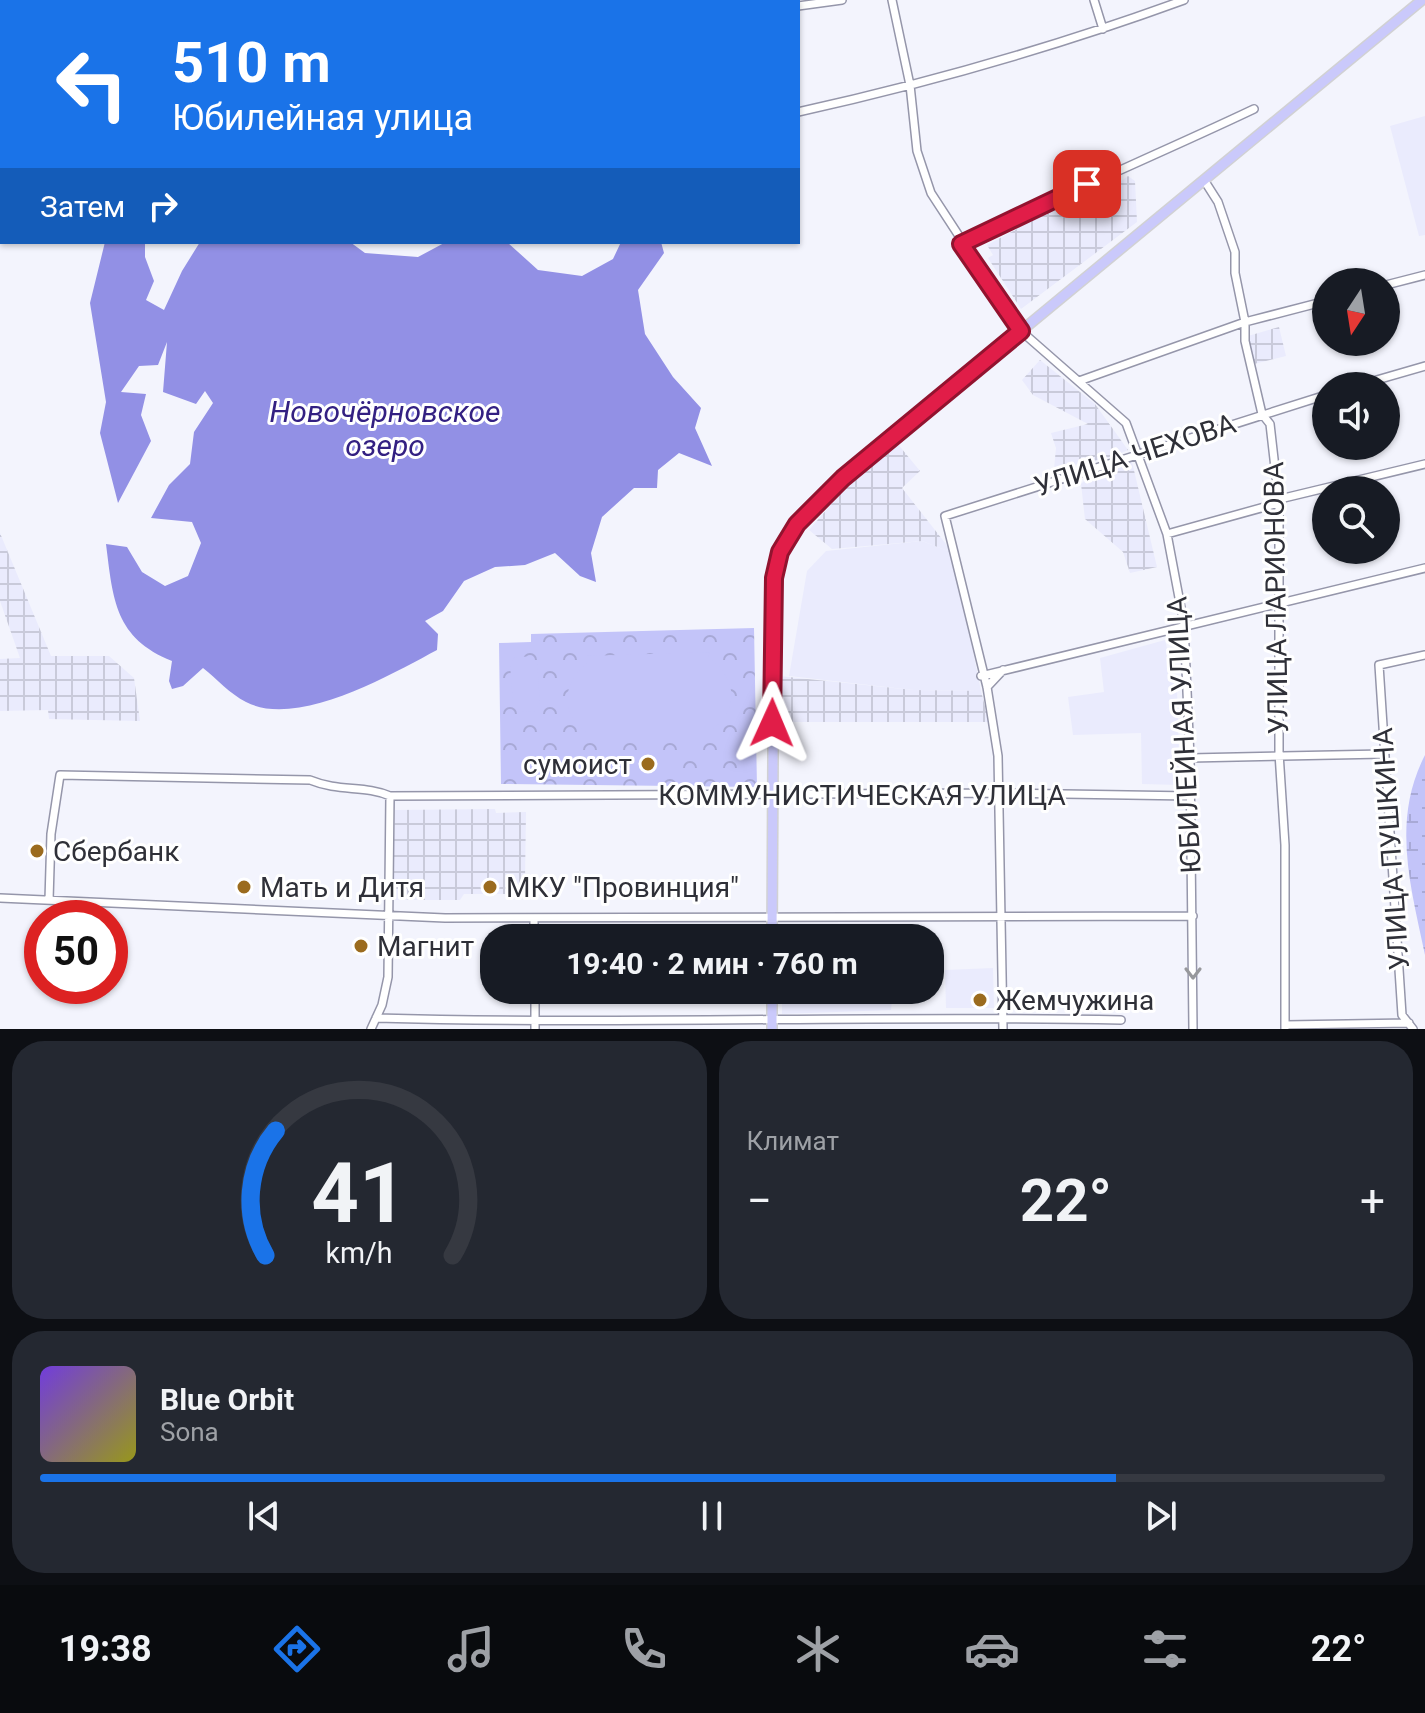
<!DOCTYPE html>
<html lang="ru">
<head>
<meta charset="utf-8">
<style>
  body { margin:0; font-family:Roboto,sans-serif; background:#242831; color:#f1f3f6; height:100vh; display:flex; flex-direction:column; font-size:30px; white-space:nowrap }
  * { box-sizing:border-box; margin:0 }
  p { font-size:26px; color:#9ea1a6 }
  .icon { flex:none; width:44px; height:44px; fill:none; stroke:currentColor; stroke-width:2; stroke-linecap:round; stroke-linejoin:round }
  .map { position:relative; height:1029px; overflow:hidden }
  .drawer { display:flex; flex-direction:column; gap:12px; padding:12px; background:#0d0f14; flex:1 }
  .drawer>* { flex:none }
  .guide { position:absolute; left:0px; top:0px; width:800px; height:244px; box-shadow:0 2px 6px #0004; background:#1a73e8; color:#fff; overflow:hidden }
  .needle { width:52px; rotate:192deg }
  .fabs { position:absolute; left:1312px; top:268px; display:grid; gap:16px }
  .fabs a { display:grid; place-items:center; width:88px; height:88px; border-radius:50%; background:#171b24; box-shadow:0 2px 6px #0004; font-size:40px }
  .speed { position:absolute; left:24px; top:900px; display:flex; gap:16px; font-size:40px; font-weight:700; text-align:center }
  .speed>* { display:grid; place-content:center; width:104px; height:104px; border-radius:50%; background:#171b24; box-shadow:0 2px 6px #0004; line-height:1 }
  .speed .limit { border:12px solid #d22; background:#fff; color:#111 }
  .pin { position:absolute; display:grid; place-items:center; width:68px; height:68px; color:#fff; margin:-34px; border-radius:16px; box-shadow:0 4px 12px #0006 }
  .me { position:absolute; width:88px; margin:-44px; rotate:1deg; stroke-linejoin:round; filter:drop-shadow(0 0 6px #0008) }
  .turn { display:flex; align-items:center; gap:28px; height:168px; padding:0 40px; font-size:36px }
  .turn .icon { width:104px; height:104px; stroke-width:2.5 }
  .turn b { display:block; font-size:56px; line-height:68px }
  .then { display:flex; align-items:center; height:76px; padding:0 40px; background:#0003; gap:16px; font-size:30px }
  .big { font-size:60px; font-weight:700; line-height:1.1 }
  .drawer .card { flex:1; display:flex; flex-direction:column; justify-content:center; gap:12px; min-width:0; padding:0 28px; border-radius:32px; background:#242831 }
  .drawer .dial { align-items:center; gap:0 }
  .dial svg { height:208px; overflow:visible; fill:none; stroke:#363941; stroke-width:7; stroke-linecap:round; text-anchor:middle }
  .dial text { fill:#f1f3f6; stroke:none }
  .song { display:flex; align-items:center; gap:24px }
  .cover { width:96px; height:96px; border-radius:12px; background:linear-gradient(135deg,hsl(260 70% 55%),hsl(60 70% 35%)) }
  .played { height:8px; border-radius:4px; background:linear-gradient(90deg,#1a73e8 80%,#363941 80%) }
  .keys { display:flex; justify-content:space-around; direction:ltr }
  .heat { display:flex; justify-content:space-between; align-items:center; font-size:44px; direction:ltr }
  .drawer .tiles { flex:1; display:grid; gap:12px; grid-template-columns:1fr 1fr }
  .card:last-child { grid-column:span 2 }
  .trip { position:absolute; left:480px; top:924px; width:464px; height:80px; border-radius:32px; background:#171b24; box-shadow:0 2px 6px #0004; font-weight:700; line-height:80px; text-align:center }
  .tabs { display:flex; height:128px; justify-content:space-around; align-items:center; background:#090b0e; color:#9ea1a6 }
  .tabs .icon { width:56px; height:56px }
  .tabs .active { color:#1a73e8 }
  .tabs b { font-size:36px; color:#f1f3f6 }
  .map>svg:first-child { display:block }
  .built { fill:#eaebfd }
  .industrial { fill:url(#industrial-grid) }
  .forest { fill:url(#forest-crowns) }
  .wetland { fill:url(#wetland-marsh) }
  .garden { fill:#c3c4f9 }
  .water { fill:#9290e5 }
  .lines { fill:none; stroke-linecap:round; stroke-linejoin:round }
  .minor-casing { stroke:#9596aa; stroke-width:10 }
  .major-casing { stroke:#d1d1d3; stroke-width:12 }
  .minor { stroke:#fff; stroke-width:7 }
  .major { stroke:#cac9fb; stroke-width:9 }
  .oneway { stroke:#97989c }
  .route-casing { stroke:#92132f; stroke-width:20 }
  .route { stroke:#e11d48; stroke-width:14 }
  .poi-dot { fill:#9b6b1e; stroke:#fff; stroke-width:3 }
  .labels { text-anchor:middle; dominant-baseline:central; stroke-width:6; stroke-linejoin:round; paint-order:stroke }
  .street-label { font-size:28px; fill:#2f3038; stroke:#fff }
  .poi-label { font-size:28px; fill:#2f3038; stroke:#fff; text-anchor:start }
  .water-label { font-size:30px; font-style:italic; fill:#332082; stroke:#fff }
</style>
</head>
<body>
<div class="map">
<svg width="1425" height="1029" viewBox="0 0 1425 1029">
  <defs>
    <pattern id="industrial-grid" width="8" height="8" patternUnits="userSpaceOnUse" patternTransform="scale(2)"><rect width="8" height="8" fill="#eaebfd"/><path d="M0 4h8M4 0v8" fill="none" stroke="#c9cada"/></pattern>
    <pattern id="forest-crowns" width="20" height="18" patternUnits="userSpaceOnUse" patternTransform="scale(2)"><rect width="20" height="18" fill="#c3c4f9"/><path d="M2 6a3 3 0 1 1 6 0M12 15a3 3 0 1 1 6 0" fill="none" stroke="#a8a9d6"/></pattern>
    <pattern id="wetland-marsh" width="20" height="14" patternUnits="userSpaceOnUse" patternTransform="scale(2)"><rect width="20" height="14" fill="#c3c4f9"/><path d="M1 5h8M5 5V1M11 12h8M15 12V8" fill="none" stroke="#a8a9d6"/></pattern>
  </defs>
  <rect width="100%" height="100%" fill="#f3f4fd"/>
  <path class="built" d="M 1425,116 L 1425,235 L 1419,236 L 1390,126 Z
    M 922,541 L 953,553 L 981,691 L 913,690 L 789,676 L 807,571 L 826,551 Z
    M 1165,640 L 1177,690 L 1180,785 L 1142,784 L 1141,733 L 1073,735 L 1068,697 L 1104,692 L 1100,658 Z
    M 993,968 L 994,1008 L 946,1008 L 945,970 Z
    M 782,990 L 893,990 L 891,1010 L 782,1014 Z"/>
  <path class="industrial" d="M 1128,176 L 1135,181 L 1137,222 L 1021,309 L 988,258 L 993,255 L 987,245 L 1019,228 L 1018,218 L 1072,193 L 1086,207 Z
    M 1279,327 L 1286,356 L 1254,364 L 1248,336 Z
    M 1040,360 L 1095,404 L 1128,450 L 1112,457 L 1054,469 L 1056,448 L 1051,433 L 1088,424 L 1033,395 L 1022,380 Z
    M 897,443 L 920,471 L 902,488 L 953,553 L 922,541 L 832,549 L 809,530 L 855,477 Z
    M 1132,462 L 1157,567 L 1130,573 L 1123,552 L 1085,519 L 1081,484 L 1091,474 Z
    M 0,533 L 51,656 L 109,656 L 134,678 L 140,721 L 49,719 L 48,710 L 0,711 L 0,659 L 20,658 L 0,601 Z
    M 779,676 L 913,690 L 981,691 L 989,722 L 778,722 Z
    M 495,809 L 496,813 L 526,812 L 525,880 L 519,894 L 464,894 L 460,900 L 392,900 L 395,810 Z"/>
  <path class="forest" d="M 754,628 L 757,787 L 501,784 L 499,643 L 531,642 L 531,634 Z"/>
  <path class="wetland" d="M 1425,755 L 1425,955 C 1411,887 1391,821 1425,755 Z"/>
  <path class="garden" d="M 710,652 L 708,657 C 730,672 741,699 721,722 C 715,728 711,728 710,737 L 586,737 L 586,732 C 559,713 563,682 587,663 L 587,656 Z
    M 531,656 L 537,662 L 540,703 L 535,711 L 519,712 L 513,706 L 510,664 L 514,658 Z"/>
  <path class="water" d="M 105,242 L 145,242 L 145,257 L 154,281 L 146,300 L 164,310 L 182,271 L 200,242 L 350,242 L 365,253 L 418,257 L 446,242 L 507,242 L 538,270 L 582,276 L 613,259 L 621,242 L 661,242 L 664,253 L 638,290 L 645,334 L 673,377 L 701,408 L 695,428 L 712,466 L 679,453 L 658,470 L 657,488 L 634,488 L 602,517 L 591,553 L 596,582 L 580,576 L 555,553 L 525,565 L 495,567 L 464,581 L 443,611 L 425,621 L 438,634 L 437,650 C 392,674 297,729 246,702 C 230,694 217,679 203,668 L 183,686 L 172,689 L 169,681 L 172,661 C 115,638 113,600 106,544 L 127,547 L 142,572 L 165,586 L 188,576 L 201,543 L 192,522 L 151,518 L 169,485 L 190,464 L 194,432 L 213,403 L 205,391 L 196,404 L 163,392 L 167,342 L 158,365 L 139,366 L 121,392 L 146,394 L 141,415 L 151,441 L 118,503 L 100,433 L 106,402 L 90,303 Z"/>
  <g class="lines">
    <g class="minor-casing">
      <path id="minor" d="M 491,0 L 492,2
        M 716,0 L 716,2
        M 892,0 L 910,85 L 917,151 L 931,193 L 1021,331 L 1126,423 L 1167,534 L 1184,624 L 1190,758 L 1193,1029
        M 1094,0 L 1103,29
        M 97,2 L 105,0
        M 798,6 L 842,0
        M 0,24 L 2,23
        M 0,91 L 2,90
        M 798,112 C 929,83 1058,46 1184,0
        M 0,151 L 2,151
        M 1204,180 L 1218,202 L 1235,252 L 1235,273 L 1245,322 L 1245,341 L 1262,414 L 1270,424 L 1279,503 L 1279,753 L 1285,845 L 1285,1029
        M 0,206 L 2,205
        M 961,244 C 1058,196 1157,155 1254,109
        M 1386,285 L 1425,275
        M 1079,381 L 1245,322 L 1326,301
        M 1356,386 L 1425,366
        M 1167,534 L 1279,503 L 1284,498 L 1425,464
        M 981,676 L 1425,568
        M 987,687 L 1003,670
        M 1190,758 L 1384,754
        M 0,898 L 445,918 L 1193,916
        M 49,900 L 51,834 L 60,775 L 310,780 C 339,792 365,785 390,796 L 999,793 L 1191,796
        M 534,918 L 534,938
        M 535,990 L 535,1029
        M 376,1018 C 624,1025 873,1015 1121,1020
        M 1286,1025 L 1409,1023
        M 371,1029 L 382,1005 L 388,977 L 390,796
        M 1003,1029 L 998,756 L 987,687 L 945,516 L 1326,395
        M 1413,1029 L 1402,1015 L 1379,665 L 1425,655"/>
    </g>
    <g class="major-casing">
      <path id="major" d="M 772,938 L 774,578 C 785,534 809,507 843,478 L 1422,0
        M 772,990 L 772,1029"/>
    </g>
    <use href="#minor" class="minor"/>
    <use href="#major" class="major"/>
  </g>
  <defs><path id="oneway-chevron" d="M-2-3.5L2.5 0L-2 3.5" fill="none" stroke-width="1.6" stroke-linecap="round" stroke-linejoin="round" transform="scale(2)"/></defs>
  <use class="oneway" href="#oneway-chevron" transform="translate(1193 973) rotate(90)"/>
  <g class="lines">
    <g class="route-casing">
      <path id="route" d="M 772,723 L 774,578 L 780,552 L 797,524 L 843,478 L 1021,331 L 961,244 L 1087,184"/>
    </g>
    <use href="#route" class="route"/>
  </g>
  <g class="poi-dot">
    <circle cx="648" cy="764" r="8"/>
    <circle cx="37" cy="851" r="8"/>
    <circle cx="244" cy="887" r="8"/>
    <circle cx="490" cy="887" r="8"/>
    <circle cx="361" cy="946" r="8"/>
    <circle cx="980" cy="1000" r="8"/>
  </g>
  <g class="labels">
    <g class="street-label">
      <text transform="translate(1135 455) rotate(-18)">УЛИЦА ЧЕХОВА</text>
      <text transform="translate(1276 598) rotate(-91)">УЛИЦА ЛАРИОНОВА</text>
      <text transform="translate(1184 735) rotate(-93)">ЮБИЛЕЙНАЯ УЛИЦА</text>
      <text x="862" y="795">КОММУНИСТИЧЕСКАЯ УЛИЦА</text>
      <text transform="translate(1391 849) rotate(-94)">УЛИЦА ПУШКИНА</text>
    </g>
    <g class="poi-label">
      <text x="632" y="764" text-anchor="end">сумоист</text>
      <text x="53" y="851">Сбербанк</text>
      <text x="260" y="887">Мать и Дитя</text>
      <text x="506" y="887">МКУ "Провинция"</text>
      <text x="377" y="946">Магнит</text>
      <text x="996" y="1000">Жемчужина</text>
    </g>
    <g class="water-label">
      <text x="385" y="411">Новочёрновское<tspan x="385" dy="34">озеро</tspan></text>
    </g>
  </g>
</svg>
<div class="fabs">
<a><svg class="needle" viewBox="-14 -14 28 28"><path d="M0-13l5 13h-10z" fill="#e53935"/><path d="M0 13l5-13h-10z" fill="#9ea1a6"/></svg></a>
<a><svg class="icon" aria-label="sound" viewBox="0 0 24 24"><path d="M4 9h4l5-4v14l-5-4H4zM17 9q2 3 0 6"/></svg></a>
<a><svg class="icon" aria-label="search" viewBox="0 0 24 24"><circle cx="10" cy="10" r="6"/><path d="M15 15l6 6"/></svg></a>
</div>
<div class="speed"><div class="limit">50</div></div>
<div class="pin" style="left:1087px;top:184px;background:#d93025"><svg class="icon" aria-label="arrive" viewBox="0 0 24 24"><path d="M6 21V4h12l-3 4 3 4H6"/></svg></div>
<svg class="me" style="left:772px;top:723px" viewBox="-20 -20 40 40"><path d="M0-17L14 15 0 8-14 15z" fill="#e11d48" stroke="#fff" stroke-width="4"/></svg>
<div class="trip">19:40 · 2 мин · 760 m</div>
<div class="guide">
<div class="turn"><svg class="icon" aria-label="left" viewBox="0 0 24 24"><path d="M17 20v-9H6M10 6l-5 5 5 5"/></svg><div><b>510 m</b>Юбилейная улица</div></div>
<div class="then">Затем<svg class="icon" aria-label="right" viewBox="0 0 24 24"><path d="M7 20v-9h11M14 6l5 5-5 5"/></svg></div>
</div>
</div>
<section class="drawer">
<div class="tiles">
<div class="card dial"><svg viewBox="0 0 100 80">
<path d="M14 69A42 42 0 1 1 86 69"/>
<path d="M14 69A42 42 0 0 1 18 21" stroke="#1a73e8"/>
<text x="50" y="56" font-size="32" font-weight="700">41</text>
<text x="50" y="72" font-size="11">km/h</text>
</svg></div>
<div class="card"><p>Климат</p>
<div class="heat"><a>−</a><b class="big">22°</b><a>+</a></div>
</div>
<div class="card">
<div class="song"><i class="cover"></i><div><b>Blue Orbit</b><p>Sona</p></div></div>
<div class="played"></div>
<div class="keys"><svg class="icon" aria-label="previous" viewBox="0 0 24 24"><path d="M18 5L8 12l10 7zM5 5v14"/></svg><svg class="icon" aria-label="pause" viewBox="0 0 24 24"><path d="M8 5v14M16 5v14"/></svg><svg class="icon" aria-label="next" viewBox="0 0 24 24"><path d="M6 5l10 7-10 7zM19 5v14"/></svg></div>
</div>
</div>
</section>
<nav class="tabs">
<b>19:38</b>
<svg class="icon active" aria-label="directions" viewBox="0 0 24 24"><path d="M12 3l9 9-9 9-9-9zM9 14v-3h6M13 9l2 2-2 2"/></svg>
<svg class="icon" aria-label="music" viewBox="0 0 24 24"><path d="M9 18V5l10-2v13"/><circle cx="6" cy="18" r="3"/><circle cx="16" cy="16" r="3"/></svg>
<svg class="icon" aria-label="phone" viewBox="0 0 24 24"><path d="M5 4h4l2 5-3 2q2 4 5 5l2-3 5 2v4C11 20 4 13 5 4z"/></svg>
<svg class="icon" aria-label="climate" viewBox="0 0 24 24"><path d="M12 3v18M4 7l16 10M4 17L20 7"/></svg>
<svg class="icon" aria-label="car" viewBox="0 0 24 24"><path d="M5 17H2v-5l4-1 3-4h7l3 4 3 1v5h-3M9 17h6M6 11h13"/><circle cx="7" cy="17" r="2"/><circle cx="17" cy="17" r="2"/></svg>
<svg class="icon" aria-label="filters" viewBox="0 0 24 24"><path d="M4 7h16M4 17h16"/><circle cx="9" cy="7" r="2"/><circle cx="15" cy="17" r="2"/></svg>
<b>22°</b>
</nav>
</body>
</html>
